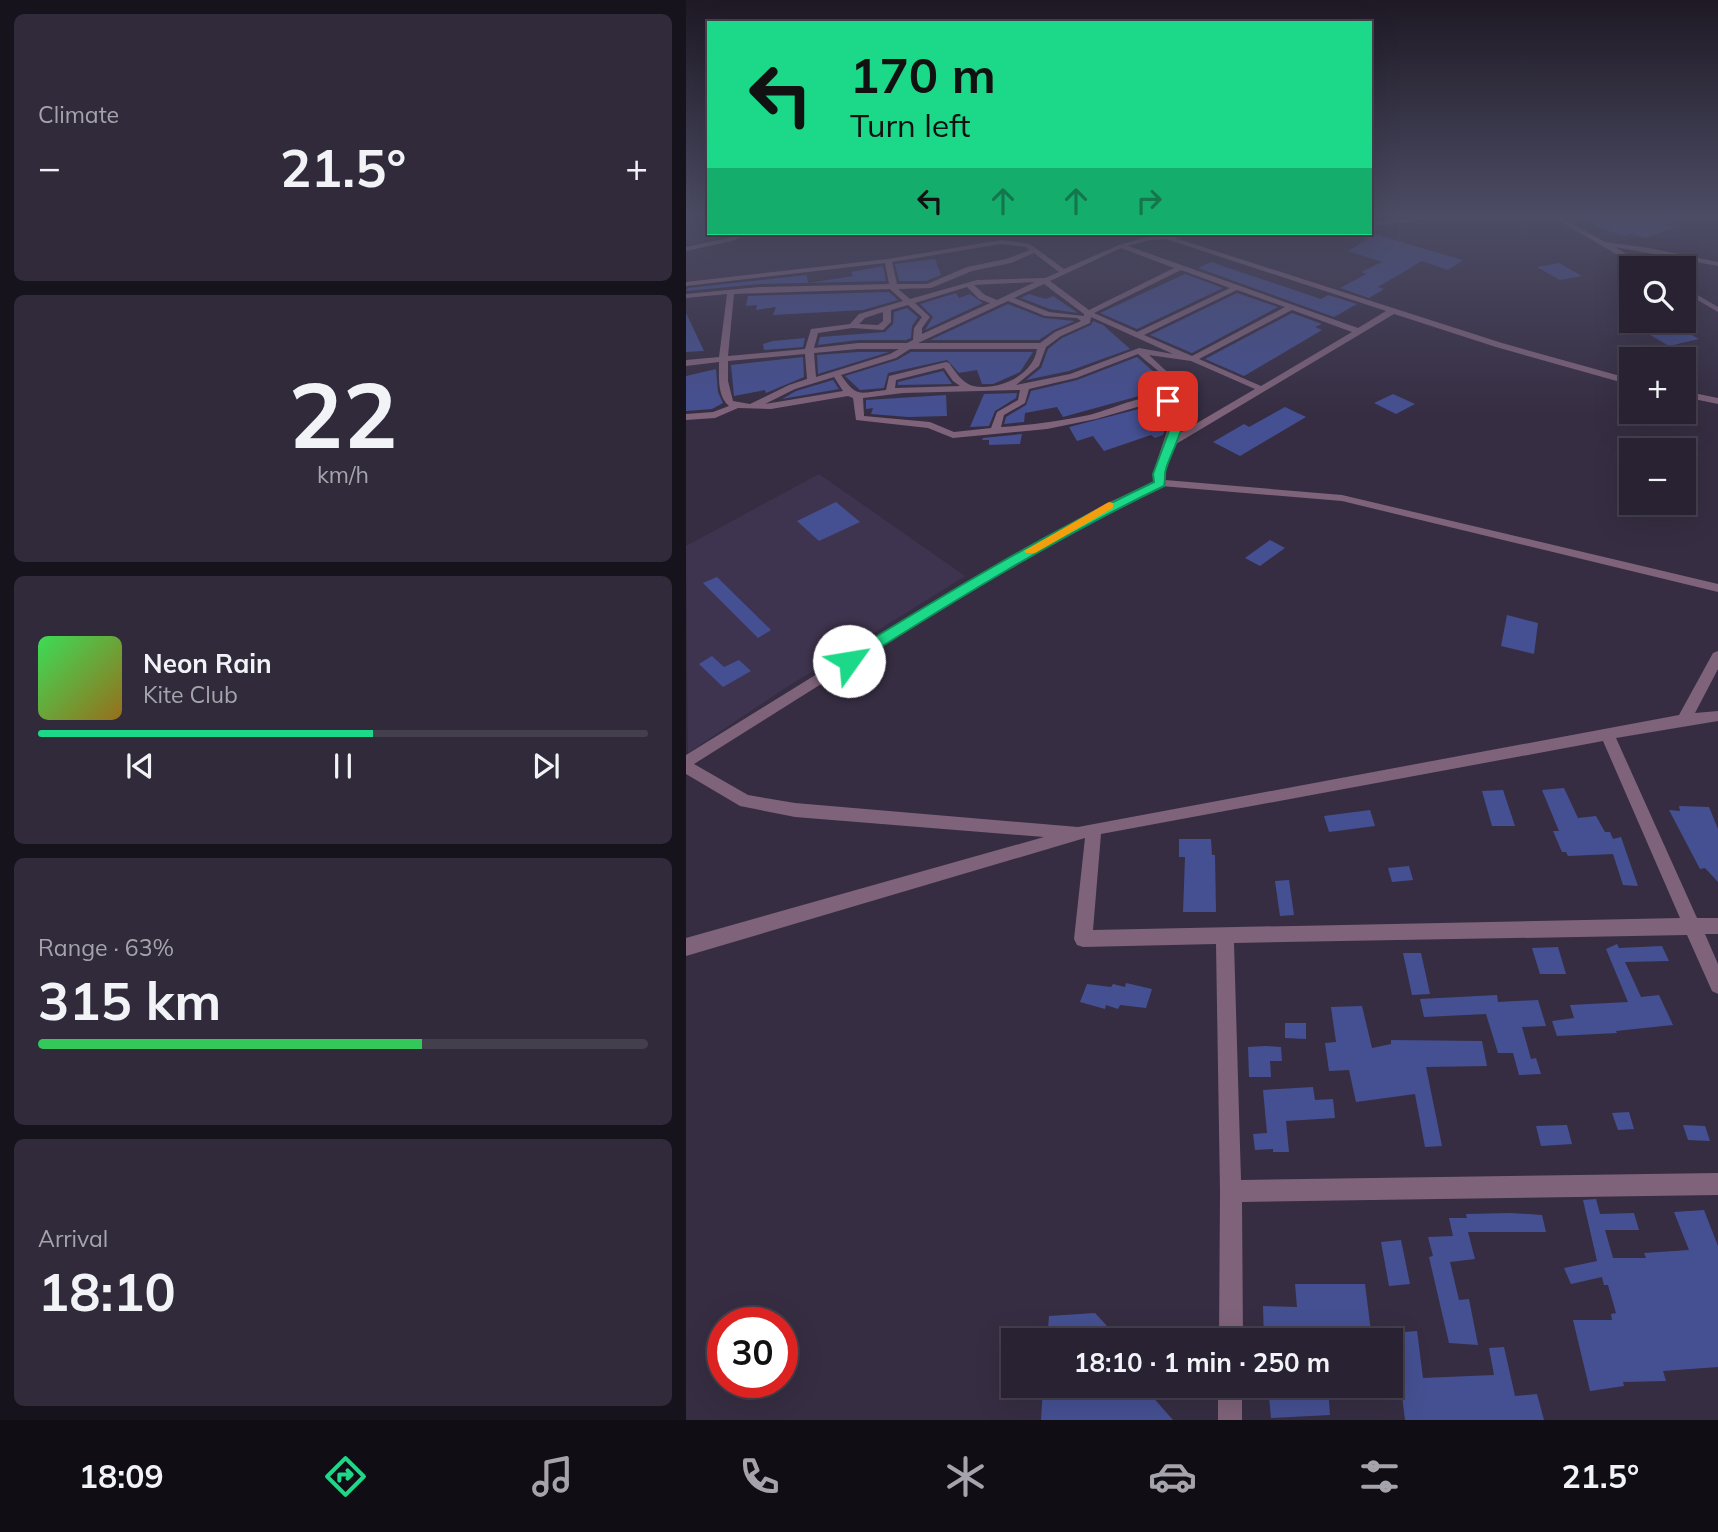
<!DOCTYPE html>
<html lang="en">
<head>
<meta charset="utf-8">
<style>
  body { margin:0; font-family:Mulish,sans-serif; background:#302a3a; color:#f1f3f6; height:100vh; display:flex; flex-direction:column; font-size:26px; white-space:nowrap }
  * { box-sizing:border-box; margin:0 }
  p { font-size:23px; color:#a5a4ac }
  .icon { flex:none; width:38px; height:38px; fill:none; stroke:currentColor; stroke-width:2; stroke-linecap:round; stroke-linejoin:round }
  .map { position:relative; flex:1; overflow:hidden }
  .panel { display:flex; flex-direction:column; gap:14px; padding:14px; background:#16131c; width:686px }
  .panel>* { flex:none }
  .banner { position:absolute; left:21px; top:21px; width:665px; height:214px; border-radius:0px; box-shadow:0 7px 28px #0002,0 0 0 2px #443f4d; background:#1bd988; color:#111; overflow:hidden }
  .buttons { position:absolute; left:933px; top:256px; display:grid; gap:14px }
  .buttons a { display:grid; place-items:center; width:77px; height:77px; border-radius:0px; background:#282232; box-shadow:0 7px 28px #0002,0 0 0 2px #443f4d; font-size:35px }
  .speed { position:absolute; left:21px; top:1307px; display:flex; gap:14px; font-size:35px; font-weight:700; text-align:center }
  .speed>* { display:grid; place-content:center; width:91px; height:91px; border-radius:50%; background:#282232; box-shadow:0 7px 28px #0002,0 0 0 2px #443f4d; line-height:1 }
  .speed .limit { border:10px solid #d22; background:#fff; color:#111 }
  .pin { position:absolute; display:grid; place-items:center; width:60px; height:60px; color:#fff; margin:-30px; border-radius:14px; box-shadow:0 4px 10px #0006 }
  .me { position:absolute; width:77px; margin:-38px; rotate:58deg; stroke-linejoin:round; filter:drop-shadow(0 0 5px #0008) }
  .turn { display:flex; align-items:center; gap:24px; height:147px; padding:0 28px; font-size:32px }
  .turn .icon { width:91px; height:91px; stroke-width:2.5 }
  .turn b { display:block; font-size:49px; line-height:60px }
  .lanes { display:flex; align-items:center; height:66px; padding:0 28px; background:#0003; justify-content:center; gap:35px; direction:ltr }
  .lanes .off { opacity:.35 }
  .big { font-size:52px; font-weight:700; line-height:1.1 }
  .panel .widget { flex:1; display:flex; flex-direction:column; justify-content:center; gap:10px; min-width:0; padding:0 24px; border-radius:10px; background:#302a3a }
  .panel .dial { align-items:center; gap:0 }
  .dial b { font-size:91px; line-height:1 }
  .song { display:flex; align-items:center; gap:21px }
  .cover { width:84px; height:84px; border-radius:10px; background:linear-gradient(135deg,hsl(130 70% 55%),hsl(40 70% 35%)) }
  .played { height:7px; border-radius:4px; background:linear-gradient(90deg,#1bd988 55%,#443f4d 55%) }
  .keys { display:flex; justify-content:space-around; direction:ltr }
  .heat { display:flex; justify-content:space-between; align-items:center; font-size:38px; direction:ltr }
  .charge { height:10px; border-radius:5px; background:linear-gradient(90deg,#34c759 63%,#443f4d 0) }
  .trip { position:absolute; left:315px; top:1328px; width:402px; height:70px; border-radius:0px; background:#282232; box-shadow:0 7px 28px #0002,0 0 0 2px #443f4d; font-weight:700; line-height:70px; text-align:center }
  .tab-bar { display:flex; height:112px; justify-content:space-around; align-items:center; background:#100e14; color:#a5a4ac }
  .tab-bar .icon { width:49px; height:49px }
  .tab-bar .on { color:#1bd988 }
  .tab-bar b { font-size:32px; color:#f1f3f6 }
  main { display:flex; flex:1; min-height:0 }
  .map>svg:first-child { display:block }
  .built { fill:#3f344f }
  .building { fill:#455092 }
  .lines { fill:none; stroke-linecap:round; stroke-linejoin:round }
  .street { fill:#7f637a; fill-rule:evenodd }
  .route { fill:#1bd988; stroke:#128d58; stroke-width:2 }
  .slow { fill:#f59e0b }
</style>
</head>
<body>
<main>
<section class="panel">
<div class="widget"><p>Climate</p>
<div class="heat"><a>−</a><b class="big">21.5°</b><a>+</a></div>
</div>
<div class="widget dial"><b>22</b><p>km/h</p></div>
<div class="widget">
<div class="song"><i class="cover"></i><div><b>Neon Rain</b><p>Kite Club</p></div></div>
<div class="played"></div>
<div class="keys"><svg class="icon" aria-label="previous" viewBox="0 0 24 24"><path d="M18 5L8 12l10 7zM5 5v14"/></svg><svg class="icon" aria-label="pause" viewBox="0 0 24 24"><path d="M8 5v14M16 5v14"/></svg><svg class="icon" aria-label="next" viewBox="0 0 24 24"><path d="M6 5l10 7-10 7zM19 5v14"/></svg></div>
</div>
<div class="widget"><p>Range · 63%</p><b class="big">315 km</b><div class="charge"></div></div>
<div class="widget"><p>Arrival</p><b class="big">18:10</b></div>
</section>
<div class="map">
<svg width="1032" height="1420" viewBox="0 0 1032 1420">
  <rect width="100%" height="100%" fill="#362d42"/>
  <path class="built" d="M 0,216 L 22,216 L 23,233 L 43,234 L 0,246 Z
    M 133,474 L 279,576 L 93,692 L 2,753 L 0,546 Z"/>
  <path class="building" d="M 894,216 L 996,216 L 996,218 L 977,225 L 987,228 L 959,238 L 946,233 L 938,236 L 906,225 L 911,224 L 893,218 Z
    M 690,234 L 732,247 L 777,260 L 762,270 L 736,261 L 692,287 L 698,289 L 683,298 L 654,288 L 680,274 L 676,272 L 696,262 L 662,251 Z
    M 249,259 L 255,275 L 240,281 L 213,281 L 209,264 Z
    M 525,262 L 635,299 L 642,295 L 671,304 L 648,317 L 512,268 Z
    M 873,263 L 896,276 L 874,280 L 851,267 Z
    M 197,266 L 200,281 L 73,284 L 0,291 L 2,288 L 121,275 L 122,283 L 167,276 L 165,272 Z
    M 499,274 L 537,288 L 451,329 L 414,313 Z
    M 203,292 L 212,300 L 177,310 L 87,315 L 90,307 L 70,310 L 71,305 L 60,306 L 62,296 Z
    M 270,293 L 273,298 L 284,294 L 297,303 L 239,330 L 247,317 L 234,304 Z
    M 551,293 L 592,307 L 506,353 L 464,335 Z
    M 343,294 L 360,299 L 367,296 L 392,313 L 364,309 L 335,298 Z
    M 322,304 L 358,318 L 389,321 L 368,330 L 353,340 L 244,340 Z
    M 221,308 L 232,317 L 226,326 L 225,338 L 220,340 L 172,340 L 132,345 L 134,337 L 199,332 L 207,324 L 208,312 Z
    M 0,313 L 18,351 L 0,352 Z
    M 606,313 L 636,324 L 629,327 L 636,330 L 558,376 L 519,359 Z
    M 407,321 L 417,325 L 444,349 L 383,371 L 340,380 L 355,368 L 362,349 L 376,338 L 405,325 Z
    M 982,322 L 1013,339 L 983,346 L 951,327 Z
    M 119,338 L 117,347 L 78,350 L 77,344 L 87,341 Z
    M 172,352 L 203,352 L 132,374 L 131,355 Z
    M 225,352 L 347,352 L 334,372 L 307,384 L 296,384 L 291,370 L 273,373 L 261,360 L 202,373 L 198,388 L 174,390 L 159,376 L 211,360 Z
    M 117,357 L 118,377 L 80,393 L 79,390 L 48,396 L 45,365 Z
    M 451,357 L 478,381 L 481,387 L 475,389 L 478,393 L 453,396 L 377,417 L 371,407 L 339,413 L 338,422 L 318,424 L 320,417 L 340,405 L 345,391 L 391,380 Z
    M 30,369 L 32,392 L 37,403 L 26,409 L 0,411 L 0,376 Z
    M 257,371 L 266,384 L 212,385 L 212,382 Z
    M 147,380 L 153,389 L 96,399 L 110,391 Z
    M 331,393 L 330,398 L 309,411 L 303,426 L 284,427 L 298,394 Z
    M 707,394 L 729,404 L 710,414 L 688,403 Z
    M 260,395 L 261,416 L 222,417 L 185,414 L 187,408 L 180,409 L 180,400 Z
    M 472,404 L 482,409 L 479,410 L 484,415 L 474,418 L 481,422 L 477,435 L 469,438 L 465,435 L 418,451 L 407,436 L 391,441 L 383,427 Z
    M 599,407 L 620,417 L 554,456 L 527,442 L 558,424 L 563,427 Z
    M 336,434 L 334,444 L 303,445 L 303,440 L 296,440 L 297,438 Z
    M 150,502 L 174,522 L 133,541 L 111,521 Z
    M 584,540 L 599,548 L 574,566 L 559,558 Z
    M 31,577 L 85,630 L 72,638 L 17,583 Z
    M 821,615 L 852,623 L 848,654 L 815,646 Z
    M 26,656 L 38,667 L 53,660 L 65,671 L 37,687 L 13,664 Z
    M 878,788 L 892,818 L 910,816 L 919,832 L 924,832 L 927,839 L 935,837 L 952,886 L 937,885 L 927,854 L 882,856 L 880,852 L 876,852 L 867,831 L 873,831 L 856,790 Z
    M 817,790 L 829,826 L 806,826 L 796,791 Z
    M 993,806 L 1023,807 L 1032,829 L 1032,882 L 1019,868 L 1014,869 L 983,810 L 994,811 Z
    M 684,810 L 689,826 L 643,832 L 638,816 Z
    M 493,839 L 525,839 L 526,855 L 529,855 L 530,912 L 497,912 L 499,857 L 493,857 Z
    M 723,866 L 727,880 L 706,882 L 702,868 Z
    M 603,880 L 608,915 L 594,916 L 589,881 Z
    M 931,944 L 933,948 L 976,946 L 983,961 L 939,962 L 955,997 L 973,995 L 987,1025 L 930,1031 L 931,1033 L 871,1036 L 866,1021 L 888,1018 L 884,1005 L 942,1002 L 920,949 Z
    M 872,947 L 880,974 L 854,974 L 846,948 Z
    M 717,953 L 735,953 L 744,994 L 726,995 Z
    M 440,983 L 466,989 L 460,1008 L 434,1005 L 432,1009 L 420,1005 L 419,1009 L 394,1002 L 401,984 L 425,987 L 427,984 L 439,987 Z
    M 811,995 L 812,1002 L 852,1000 L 860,1026 L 836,1027 L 845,1059 L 850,1058 L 855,1074 L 833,1075 L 827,1053 L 812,1053 L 800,1014 L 738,1017 L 734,999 Z
    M 676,1006 L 686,1048 L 705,1044 L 705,1040 L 796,1041 L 801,1066 L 740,1067 L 756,1146 L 739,1147 L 729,1094 L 670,1102 L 663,1070 L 643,1071 L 639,1043 L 650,1042 L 645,1007 Z
    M 599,1023 L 620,1023 L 620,1039 L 599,1038 Z
    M 580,1046 L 595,1047 L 596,1061 L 584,1061 L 585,1077 L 563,1077 L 562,1047 Z
    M 627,1087 L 629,1100 L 647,1099 L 649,1118 L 600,1121 L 603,1152 L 587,1152 L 587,1149 L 569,1150 L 567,1134 L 581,1133 L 577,1090 Z
    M 943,1112 L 948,1129 L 932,1130 L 926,1113 Z
    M 881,1125 L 886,1144 L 855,1146 L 850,1126 Z
    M 997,1125 L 1019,1126 L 1024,1141 L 1002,1140 Z
    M 910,1199 L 914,1214 L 948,1213 L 953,1230 L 919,1230 L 927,1258 L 960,1258 L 958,1253 L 1003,1250 L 988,1212 L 1018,1210 L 1032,1246 L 1032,1367 L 977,1371 L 980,1381 L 937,1382 L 938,1386 L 904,1391 L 887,1320 L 926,1320 L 925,1314 L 930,1313 L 922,1285 L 918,1285 L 916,1277 L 885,1284 L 878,1268 L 911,1261 L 897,1200 Z
    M 825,1213 L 856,1215 L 860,1232 L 782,1232 L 789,1259 L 764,1262 L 773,1300 L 783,1299 L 792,1345 L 763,1343 L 743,1257 L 747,1256 L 742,1237 L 767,1236 L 763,1218 L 781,1218 L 780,1214 Z
    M 715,1240 L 724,1284 L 703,1286 L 695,1242 Z
    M 609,1284 L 679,1284 L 686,1340 L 578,1340 L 577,1306 L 611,1307 Z
    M 409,1313 L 434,1340 L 361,1340 L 363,1316 Z
    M 731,1331 L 737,1378 L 808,1375 L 803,1348 L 818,1347 L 829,1396 L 851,1394 L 858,1420 L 719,1420 L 711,1354 L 705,1354 L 705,1333 Z
    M 357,1386 L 457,1386 L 487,1420 L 355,1420 Z
    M 582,1386 L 642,1386 L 644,1415 L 585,1418 Z"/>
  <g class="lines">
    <path class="street" d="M 749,216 L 771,216 L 684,226 L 684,222 Z
      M 865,216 L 872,216 L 919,242 L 963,248 L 1032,262 L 1032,266 L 929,247 L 963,268 L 954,268 Z
      M 55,233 L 63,233 L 46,241 L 0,251 L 0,247 L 42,238 Z
      M 503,233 L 526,233 L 489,238 L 816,343 L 945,379 L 945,385 L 810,347 L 708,314 L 485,447 L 479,467 L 479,480 L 656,495 L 1032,584 L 1032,592 L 656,501 L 475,486 L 427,508 L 283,591 L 8,764 L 62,795 L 109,803 L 392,827 L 993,715 L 1027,653 L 1032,651 L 1032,669 L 1009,713 L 1032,711 L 1032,721 L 930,738 L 1011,918 L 1032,918 L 1032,934 L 1019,934 L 1032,964 L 1032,994 L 1026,991 L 1001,935 L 548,943 L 555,1180 L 1032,1173 L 1032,1195 L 556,1202 L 557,1340 L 533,1340 L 534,1191 L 530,944 L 397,947 L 391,945 L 388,939 L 399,838 L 0,956 L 0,938 L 358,837 L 109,817 L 54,806 L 0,774 L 0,755 L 275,585 L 419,504 L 469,482 L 469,467 L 488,410 L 484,405 L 472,401 L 410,419 L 361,429 L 267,438 L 242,428 L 170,420 L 167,398 L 162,396 L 85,409 L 52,408 L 29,418 L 0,420 L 0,414 L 27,412 L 43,406 C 31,396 33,377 33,362 L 0,366 L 0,360 L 33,357 L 41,294 L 0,298 L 0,294 L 73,287 L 203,284 L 199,263 L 0,286 L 0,282 L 202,259 L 315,240 L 344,244 L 378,269 L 433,245 L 465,236 ZM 482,239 L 483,240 L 700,311 L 672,328 L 442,246 L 465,240 ZM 315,244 L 340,247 L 344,250 L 320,259 L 281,267 L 241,284 L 211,284 L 206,262 ZM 435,248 L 488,268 L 403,310 L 364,281 ZM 348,253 L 373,272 L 359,278 L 291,280 L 224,299 L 212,289 L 245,288 L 286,271 L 325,263 ZM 495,270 L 544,288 L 451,332 L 408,313 ZM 349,282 L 311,300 L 299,295 L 288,285 ZM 358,284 L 398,314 L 398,316 L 363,312 L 328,298 ZM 281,287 L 293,299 L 304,303 L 236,334 L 236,328 L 244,317 L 229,303 ZM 204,289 L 217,301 L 173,314 L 164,324 L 125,329 L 119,349 L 42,356 L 48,294 ZM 551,290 L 599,307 L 506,356 L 458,335 ZM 322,301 L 359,316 L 391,318 L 395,321 L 369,332 L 354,343 L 232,343 ZM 222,305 L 236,317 L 228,328 L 227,340 L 221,343 L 172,343 L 128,348 L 132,333 L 166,328 L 197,330 L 205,322 L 205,310 ZM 606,310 L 666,332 L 575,386 L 513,359 ZM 197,312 L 197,321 L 192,325 L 173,324 L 179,318 ZM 405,317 L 487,354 L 453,348 L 384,374 L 330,385 L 353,366 L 360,347 L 375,336 L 404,323 ZM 172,349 L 213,349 L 204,354 L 130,377 L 128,353 ZM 224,349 L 351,349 C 347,376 312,391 287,386 C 276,383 269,371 263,363 L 260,362 L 203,376 L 200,390 C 173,393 171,398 155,375 L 210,358 ZM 119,354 L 121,379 L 103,385 L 64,404 L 47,401 L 42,381 L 42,361 ZM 452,354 C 465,366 490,380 484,399 C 459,391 428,409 403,415 C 374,421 345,425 315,427 L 318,415 L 339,403 L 343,389 L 390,378 ZM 463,355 L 505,361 L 569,389 L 489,436 L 498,410 L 492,403 L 496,391 L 492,382 ZM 258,368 L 267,381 L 274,386 L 209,388 L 210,380 ZM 148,377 L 157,391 L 79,404 L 109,389 ZM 334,390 L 332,400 L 311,412 L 305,428 L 268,432 L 244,422 L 178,416 L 177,398 L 217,393 ZM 917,741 L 994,918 L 407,930 L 415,834 Z
      M 998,287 L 1032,307 L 1032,312 L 998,292 Z
      M 998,391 L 1032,398 L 1032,404 L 998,397 Z
      M 532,1386 L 556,1386 L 556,1420 L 532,1420 Z"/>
  </g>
  <linearGradient id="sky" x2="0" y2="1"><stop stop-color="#1e1924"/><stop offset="0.52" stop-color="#4c4c65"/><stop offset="1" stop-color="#4c4c65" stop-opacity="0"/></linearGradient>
  <rect width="1032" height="415" fill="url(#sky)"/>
  <path class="route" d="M 478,399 L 494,403 C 505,421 485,451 480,469 C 478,475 480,480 478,486 C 370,538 269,600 168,664 L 157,664 L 155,661 L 157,657 C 259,594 360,533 468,482 L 467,474 L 486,423 L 488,410 L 478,404 Z"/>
  <path class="slow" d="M 423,502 L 427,503 L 427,508 L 349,553 L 340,553 L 338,551 Z"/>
</svg>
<div class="buttons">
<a><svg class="icon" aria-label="search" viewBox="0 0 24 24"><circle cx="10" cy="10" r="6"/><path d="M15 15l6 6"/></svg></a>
<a>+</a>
<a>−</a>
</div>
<div class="speed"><div class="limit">30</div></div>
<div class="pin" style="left:482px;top:401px;background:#d93025"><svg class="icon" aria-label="arrive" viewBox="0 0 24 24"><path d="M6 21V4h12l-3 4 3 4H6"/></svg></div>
<svg class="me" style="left:163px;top:661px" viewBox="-20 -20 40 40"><circle r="19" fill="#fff"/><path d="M0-13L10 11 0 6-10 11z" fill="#1bd988"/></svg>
<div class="trip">18:10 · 1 min · 250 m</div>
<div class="banner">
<div class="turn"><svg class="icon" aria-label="left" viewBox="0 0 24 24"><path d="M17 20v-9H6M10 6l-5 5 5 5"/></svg><div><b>170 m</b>Turn left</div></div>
<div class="lanes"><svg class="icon" aria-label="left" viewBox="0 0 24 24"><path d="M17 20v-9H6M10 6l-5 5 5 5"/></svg><svg class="icon off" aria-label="ahead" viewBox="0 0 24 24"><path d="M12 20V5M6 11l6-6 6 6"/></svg><svg class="icon off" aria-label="ahead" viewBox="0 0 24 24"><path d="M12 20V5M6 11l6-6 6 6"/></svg><svg class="icon off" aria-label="right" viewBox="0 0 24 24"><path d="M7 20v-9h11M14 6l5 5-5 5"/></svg></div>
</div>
</div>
</main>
<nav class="tab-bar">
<b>18:09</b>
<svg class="icon on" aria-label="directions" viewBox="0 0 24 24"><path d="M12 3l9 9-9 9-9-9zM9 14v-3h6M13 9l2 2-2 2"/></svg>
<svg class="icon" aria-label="music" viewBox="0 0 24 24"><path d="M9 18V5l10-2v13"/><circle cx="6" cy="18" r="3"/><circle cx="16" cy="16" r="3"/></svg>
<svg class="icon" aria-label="phone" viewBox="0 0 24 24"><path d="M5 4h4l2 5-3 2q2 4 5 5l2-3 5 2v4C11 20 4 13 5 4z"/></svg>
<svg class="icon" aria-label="climate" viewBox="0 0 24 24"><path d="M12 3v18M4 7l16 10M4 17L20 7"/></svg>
<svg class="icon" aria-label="car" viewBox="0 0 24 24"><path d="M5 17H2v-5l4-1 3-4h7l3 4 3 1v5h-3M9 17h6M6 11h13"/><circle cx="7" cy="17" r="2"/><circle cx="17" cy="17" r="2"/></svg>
<svg class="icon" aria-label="filters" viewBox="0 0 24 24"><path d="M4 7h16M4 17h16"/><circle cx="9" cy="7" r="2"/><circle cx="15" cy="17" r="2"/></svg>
<b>21.5°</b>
</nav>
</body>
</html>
